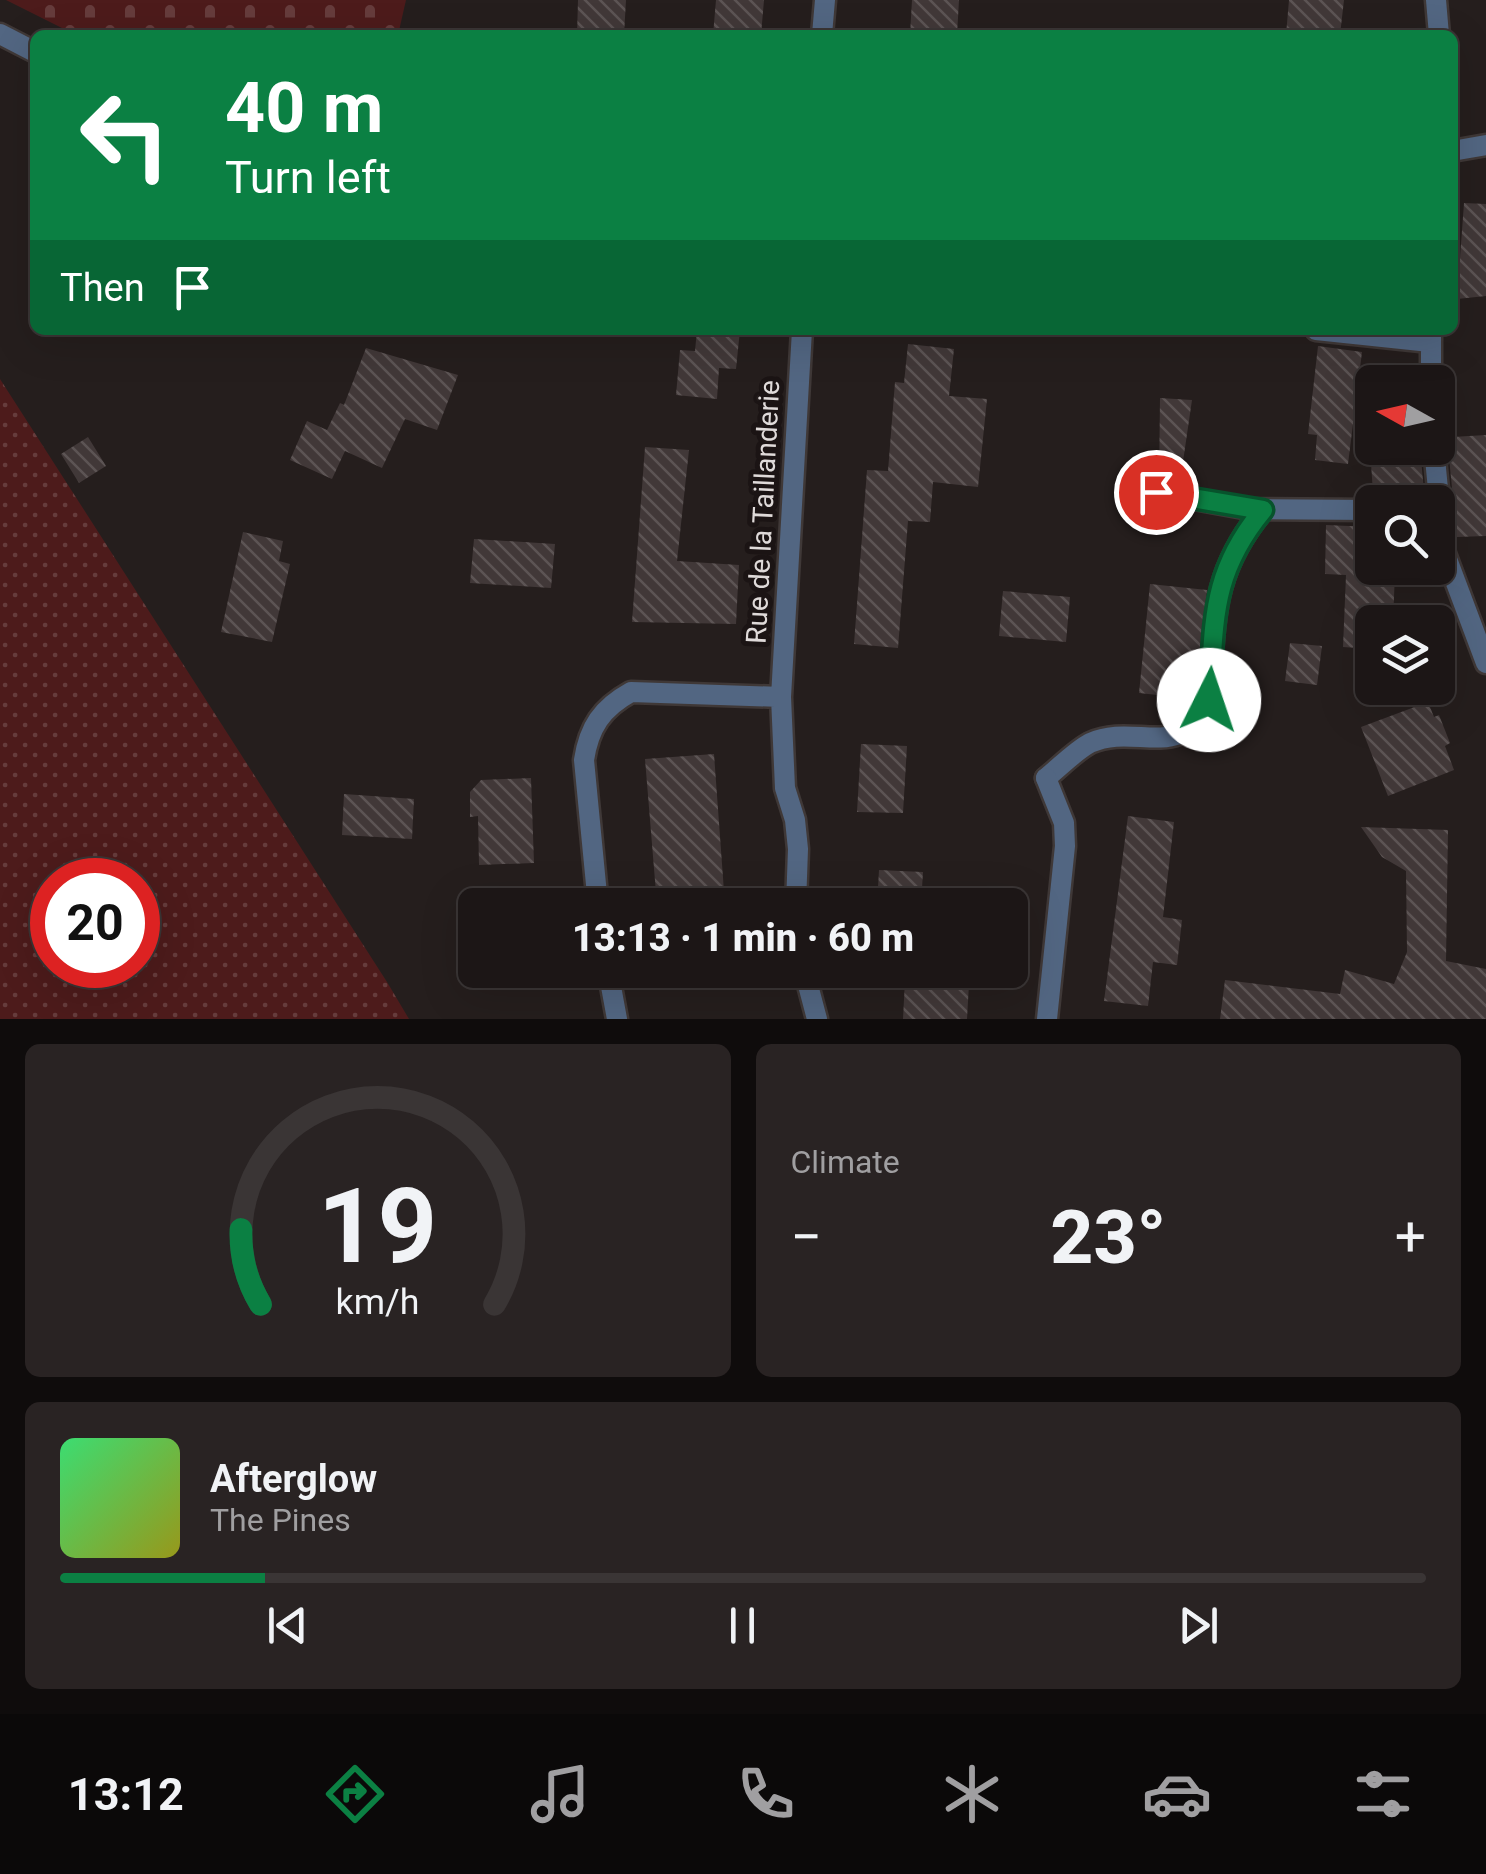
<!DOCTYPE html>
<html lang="en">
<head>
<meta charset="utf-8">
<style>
  body { margin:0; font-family:Roboto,sans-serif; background:#292323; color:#f1f3f6; height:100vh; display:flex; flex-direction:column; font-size:38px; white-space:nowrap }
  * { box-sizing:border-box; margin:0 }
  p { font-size:32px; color:#a09fa1 }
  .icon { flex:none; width:55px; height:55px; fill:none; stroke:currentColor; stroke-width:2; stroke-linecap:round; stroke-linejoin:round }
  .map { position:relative; height:1019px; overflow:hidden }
  .side { display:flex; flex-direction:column; gap:25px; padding:25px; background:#0f0c0c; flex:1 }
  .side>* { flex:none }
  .top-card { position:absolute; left:30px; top:30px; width:1428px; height:305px; border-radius:15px; box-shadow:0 10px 40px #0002,0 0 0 2px #3a3535; background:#0b8043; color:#fff; overflow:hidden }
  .needle { width:65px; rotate:278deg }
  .buttons { position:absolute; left:1355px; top:365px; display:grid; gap:20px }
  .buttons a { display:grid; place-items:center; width:100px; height:100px; border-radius:15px; background:#1c1616; box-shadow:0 10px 40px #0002,0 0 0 2px #3a3535; font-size:50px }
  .speed { position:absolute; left:30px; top:858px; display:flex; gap:20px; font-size:50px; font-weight:700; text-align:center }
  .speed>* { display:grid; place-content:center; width:130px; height:130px; border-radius:50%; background:#1c1616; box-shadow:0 10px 40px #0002,0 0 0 2px #3a3535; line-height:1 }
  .speed .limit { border:15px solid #d22; background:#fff; color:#111 }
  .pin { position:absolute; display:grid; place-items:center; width:85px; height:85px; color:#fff; margin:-42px; border:5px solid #fff; border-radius:50%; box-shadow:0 2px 10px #0007 }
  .me { position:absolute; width:110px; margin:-55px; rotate:4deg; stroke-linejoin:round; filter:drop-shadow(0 0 8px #0008) }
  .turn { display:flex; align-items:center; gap:35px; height:210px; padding:0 30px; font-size:45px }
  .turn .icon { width:130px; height:130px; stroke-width:2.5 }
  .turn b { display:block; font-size:70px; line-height:85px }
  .then { display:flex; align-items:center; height:95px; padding:0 30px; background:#0003; gap:20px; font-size:38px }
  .big { font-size:75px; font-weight:800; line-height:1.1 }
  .side .widget { flex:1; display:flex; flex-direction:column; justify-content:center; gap:15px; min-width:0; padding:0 35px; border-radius:15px; background:#292323 }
  .side .dial { align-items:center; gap:0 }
  .dial svg { height:260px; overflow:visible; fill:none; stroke:#3a3535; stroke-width:7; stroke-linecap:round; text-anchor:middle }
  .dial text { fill:#f1f3f6; stroke:none }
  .song { display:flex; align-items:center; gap:30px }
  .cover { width:120px; height:120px; border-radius:15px; background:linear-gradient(135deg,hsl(140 70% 55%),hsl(60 70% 35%)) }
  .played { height:10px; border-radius:5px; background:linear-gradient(90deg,#0b8043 15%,#3a3535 15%) }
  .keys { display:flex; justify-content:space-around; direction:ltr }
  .heat { display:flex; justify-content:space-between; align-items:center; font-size:55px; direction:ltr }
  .side .tiles { flex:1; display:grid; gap:25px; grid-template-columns:1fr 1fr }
  .widget:last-child { grid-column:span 2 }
  .trip { position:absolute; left:458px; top:888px; width:570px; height:100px; border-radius:15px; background:#1c1616; box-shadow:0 10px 40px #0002,0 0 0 2px #3a3535; font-weight:800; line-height:100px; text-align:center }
  .tabs { display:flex; height:160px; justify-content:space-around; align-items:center; background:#0b0909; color:#a09fa1 }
  .tabs .icon { width:70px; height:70px }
  .tabs .on { color:#0b8043 }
  .tabs b { font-size:45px; color:#f1f3f6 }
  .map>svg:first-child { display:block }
  .grass { fill:url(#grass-dots); fill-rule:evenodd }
  .cemetery { fill:url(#cemetery-stones) }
  .building { fill:url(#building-back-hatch) }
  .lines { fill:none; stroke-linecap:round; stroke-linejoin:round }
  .service-casing { stroke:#3f3837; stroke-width:25 }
  .minor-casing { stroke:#3f3837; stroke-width:25 }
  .service { stroke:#526682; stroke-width:20 }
  .minor { stroke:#526682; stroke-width:20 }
  .route-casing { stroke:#07532c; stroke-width:25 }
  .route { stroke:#0b8043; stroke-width:18 }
  .labels { text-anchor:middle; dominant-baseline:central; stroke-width:10; stroke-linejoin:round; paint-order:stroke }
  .street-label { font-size:28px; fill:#dfdad9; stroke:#1b1414 }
</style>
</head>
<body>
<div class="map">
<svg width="1486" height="1019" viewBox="0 0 1486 1019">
  <defs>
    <pattern id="grass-dots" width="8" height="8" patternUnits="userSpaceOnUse" patternTransform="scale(2.5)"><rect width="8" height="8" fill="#4d1b1b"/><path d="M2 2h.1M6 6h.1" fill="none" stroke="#663c3c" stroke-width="1.8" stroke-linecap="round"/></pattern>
    <pattern id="cemetery-stones" width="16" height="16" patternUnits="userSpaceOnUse" patternTransform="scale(2.5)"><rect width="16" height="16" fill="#4d1b1b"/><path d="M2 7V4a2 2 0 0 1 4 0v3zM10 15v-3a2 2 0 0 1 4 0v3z" fill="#663c3c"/></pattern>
    <pattern id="building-back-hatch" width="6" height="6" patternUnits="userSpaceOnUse" patternTransform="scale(2.5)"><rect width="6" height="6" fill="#413838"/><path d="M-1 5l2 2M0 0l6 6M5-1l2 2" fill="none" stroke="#5c5454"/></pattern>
  </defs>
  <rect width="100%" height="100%" fill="#251e1d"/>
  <path class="grass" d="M 0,379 L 387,982 L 409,1019 L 0,1019 ZM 52,880 L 138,880 L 138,965 L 52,965 Z"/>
  <path class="cemetery" d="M 6,0 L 406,0 L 398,35 L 76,35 Z"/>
  <path class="building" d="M 578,0 L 626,0 L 624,35 L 577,35 Z
    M 716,0 L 764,0 L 761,35 L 713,35 Z
    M 912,0 L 959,0 L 957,35 L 910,35 Z
    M 1289,0 L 1344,0 L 1340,35 L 1286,35 Z
    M 1464,203 L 1486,204 L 1486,296 L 1457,299 Z
    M 697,330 L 740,330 L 736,369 L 719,368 L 717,399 L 676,395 L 680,350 L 695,351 Z
    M 908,344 L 954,349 L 949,396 L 987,399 L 978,487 L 933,482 L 930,522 L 908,521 L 898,648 L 854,644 L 867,470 L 888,471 L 895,382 L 904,383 Z
    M 1318,346 L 1362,352 L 1348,464 L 1315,460 L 1317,435 L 1308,434 Z
    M 366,348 L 458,375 L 437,430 L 405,419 L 382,468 L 345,451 L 332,479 L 290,460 L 307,421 L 327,430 L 340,403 L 344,405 Z
    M 1160,398 L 1192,400 L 1180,482 L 1159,479 Z
    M 1486,435 L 1486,536 L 1457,537 L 1448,448 L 1452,448 L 1452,437 Z
    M 88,437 L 106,466 L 79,483 L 61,454 Z
    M 645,447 L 689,450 L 677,561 L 739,565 L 736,624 L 632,622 Z
    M 1370,448 L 1420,448 L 1424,491 L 1373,493 Z
    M 1326,525 L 1372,527 L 1372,571 L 1395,572 L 1393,622 L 1372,622 L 1372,649 L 1343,647 L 1346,575 L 1325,574 Z
    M 243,532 L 283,541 L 279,561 L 290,564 L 272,642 L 221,632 Z
    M 474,539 L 555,544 L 551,588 L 470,583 Z
    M 1150,584 L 1207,590 L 1194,699 L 1139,693 Z
    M 1003,591 L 1070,597 L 1066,642 L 999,636 Z
    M 1290,643 L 1322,646 L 1317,685 L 1285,681 Z
    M 1428,702 L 1434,717 L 1439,715 L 1450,743 L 1445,746 L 1454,770 L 1388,796 L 1361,727 Z
    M 861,744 L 907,746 L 903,813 L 857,812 Z
    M 714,754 L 725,905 L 657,905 L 645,759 Z
    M 531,778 L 534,863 L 479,865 L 478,816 L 470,817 L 470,792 L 481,780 Z
    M 344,794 L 414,799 L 412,839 L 342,835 Z
    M 1128,816 L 1174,822 L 1163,917 L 1182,920 L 1177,965 L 1153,962 L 1148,1006 L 1104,1001 Z
    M 1361,827 L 1448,830 L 1446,961 L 1486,969 L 1486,1019 L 1220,1019 L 1225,980 L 1340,994 L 1345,970 L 1394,984 L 1407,952 L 1406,871 L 1382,857 Z
    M 879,870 L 923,872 L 921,905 L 877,905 Z
    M 905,980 L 969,984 L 967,1019 L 903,1019 Z"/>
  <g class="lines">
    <g class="service-casing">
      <path id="service" d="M 1156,492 L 1249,509 L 1372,510
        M 1046,778 C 1060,767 1075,751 1090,743 C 1136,722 1182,764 1209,700 C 1215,621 1210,574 1263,510"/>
    </g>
    <g class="minor-casing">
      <path id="minor" d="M 1436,0 L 1439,35
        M 0,34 L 35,52
        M 822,35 L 825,0
        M 1452,151 L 1486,145
        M 1316,330 L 1430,342
        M 1431,332 L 1431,382
        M 1434,448 L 1444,551 L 1486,663
        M 1046,778 L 1064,823 L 1065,846 L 1047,1019
        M 598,905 L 584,760 C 589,727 602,708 631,692 L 781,697
        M 796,905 L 798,849 L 795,820 L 785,788 L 781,697 L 802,330
        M 608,970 L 617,1019
        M 804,970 L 817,1019"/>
    </g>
    <use href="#service" class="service"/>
    <use href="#minor" class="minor"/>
  </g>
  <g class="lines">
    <g class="route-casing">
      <path id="route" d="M 1156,492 L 1263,510 C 1210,574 1215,621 1209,700"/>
    </g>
    <use href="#route" class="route"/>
  </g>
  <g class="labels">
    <g class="street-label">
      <text transform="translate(763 512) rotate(-87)">Rue de la Taillanderie</text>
    </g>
  </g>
</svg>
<div class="buttons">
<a><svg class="needle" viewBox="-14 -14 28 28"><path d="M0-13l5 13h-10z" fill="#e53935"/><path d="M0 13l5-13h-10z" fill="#a09fa1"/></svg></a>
<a><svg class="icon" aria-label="search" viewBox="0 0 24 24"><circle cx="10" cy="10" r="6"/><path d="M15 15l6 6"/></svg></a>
<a><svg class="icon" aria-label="layers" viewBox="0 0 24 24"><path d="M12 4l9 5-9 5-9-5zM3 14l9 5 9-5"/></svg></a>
</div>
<div class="speed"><div class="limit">20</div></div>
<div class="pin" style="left:1156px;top:492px;background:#d93025"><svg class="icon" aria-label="arrive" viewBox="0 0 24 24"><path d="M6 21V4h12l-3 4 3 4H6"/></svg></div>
<svg class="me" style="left:1209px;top:700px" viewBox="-20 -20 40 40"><circle r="19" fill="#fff"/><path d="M0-13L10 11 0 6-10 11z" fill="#0b8043"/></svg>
<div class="trip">13:13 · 1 min · 60 m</div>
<div class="top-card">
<div class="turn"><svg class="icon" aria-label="left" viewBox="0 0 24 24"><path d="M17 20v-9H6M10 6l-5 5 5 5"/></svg><div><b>40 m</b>Turn left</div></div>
<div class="then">Then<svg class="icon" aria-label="arrive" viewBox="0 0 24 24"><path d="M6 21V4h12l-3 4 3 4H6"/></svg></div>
</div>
</div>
<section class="side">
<div class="tiles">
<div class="widget dial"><svg viewBox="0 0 100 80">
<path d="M14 69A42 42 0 1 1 86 69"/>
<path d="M14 69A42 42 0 0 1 8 46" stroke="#0b8043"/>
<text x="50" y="56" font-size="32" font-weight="700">19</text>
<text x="50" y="72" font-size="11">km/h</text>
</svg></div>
<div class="widget"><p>Climate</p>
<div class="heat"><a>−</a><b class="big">23°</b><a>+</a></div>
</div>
<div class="widget">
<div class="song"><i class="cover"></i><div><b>Afterglow</b><p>The Pines</p></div></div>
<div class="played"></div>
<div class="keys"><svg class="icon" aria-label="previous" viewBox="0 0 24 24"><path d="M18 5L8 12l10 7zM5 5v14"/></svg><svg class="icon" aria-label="pause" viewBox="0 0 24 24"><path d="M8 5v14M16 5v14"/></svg><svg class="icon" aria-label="next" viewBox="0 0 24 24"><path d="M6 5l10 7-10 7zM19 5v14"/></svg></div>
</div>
</div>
</section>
<nav class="tabs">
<b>13:12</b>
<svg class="icon on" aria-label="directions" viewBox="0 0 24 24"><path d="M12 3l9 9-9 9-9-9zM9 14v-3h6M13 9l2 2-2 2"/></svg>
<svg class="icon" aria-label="music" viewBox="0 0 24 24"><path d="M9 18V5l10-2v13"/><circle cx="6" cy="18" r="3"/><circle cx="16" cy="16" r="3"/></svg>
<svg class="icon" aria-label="phone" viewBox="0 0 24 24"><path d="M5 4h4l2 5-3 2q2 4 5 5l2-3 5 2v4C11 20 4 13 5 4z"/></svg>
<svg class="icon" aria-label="climate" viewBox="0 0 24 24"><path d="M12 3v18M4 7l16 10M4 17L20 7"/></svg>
<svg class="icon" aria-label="car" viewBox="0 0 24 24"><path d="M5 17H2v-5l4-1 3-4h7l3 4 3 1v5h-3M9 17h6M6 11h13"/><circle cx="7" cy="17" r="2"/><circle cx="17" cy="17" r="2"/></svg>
<svg class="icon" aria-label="filters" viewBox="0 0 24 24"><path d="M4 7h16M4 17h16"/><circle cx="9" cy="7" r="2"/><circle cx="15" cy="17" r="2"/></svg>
</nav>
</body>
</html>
